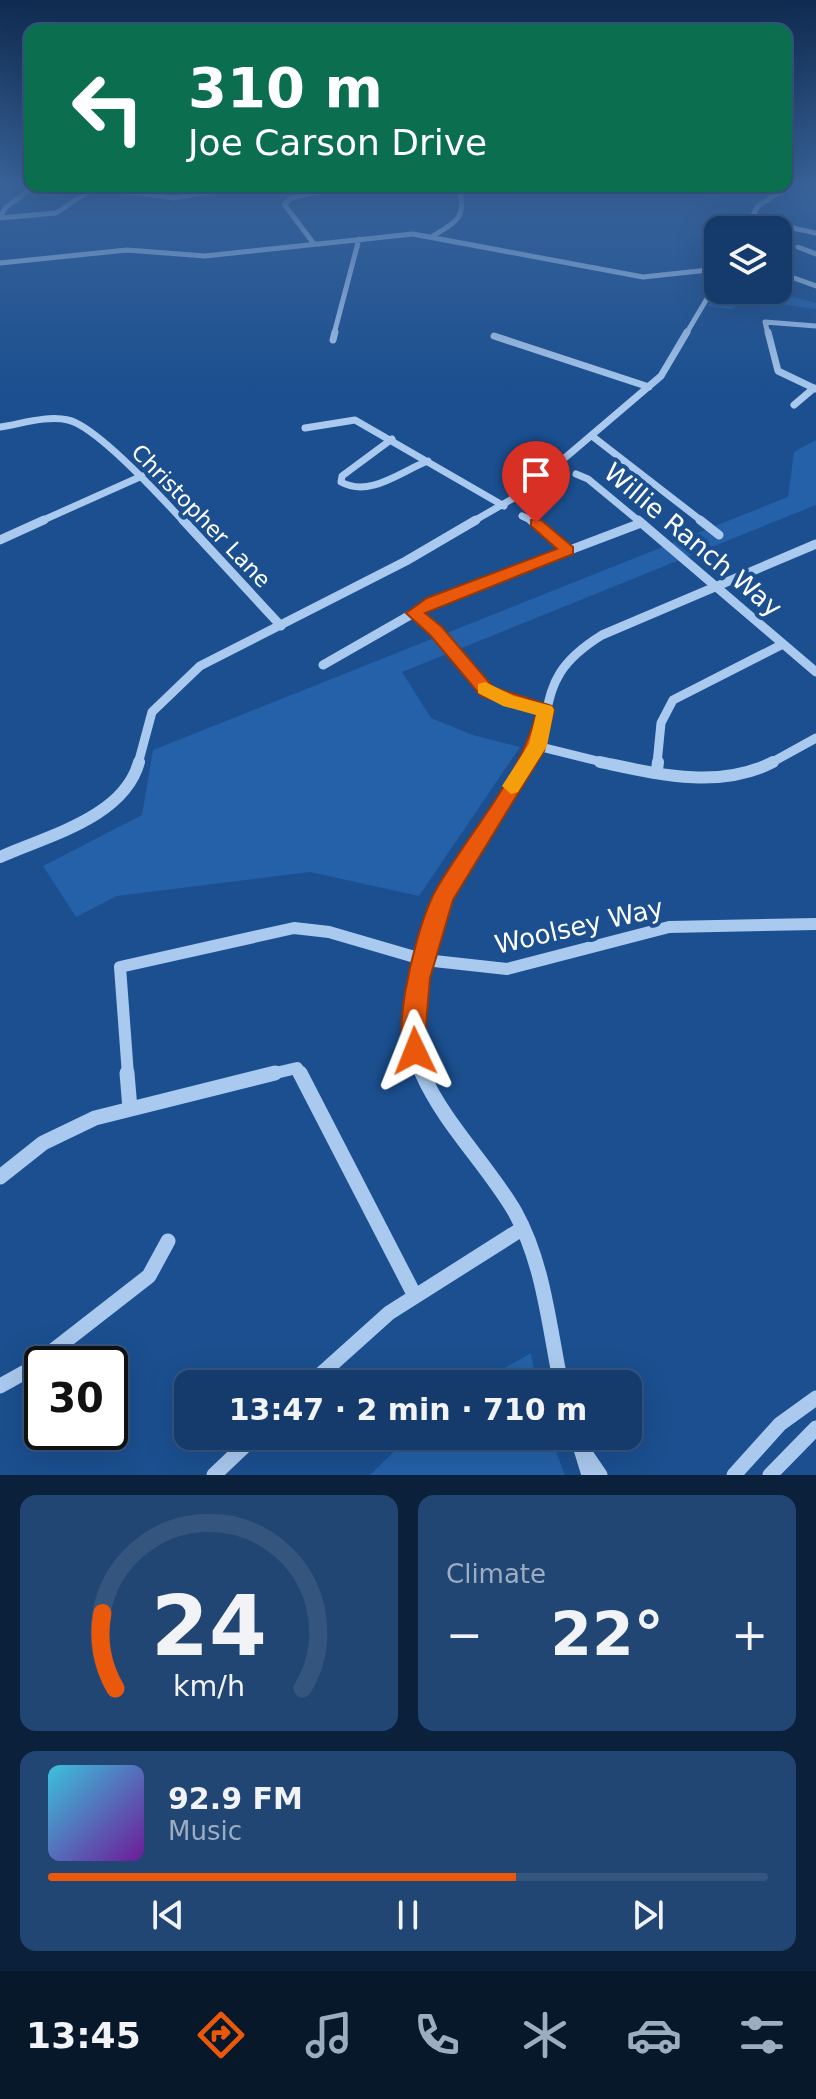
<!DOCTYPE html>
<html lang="en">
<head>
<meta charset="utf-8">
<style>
  body { margin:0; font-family:"DejaVu Sans",sans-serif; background:#214673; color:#f1f3f6; height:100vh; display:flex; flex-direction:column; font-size:30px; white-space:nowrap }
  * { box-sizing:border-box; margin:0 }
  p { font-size:26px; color:#9dadc1 }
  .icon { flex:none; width:44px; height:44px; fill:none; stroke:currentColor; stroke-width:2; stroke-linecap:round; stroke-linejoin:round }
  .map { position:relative; height:1475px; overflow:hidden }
  .panel { display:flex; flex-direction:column; gap:20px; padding:20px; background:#0b203b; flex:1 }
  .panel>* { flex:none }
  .top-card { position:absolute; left:24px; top:24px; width:768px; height:168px; border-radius:16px; box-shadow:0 8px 32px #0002,0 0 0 2px #33557e; background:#0b6e4f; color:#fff; overflow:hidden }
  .controls { position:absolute; left:704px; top:216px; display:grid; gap:16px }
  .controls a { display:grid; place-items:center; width:88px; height:88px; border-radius:16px; background:#143b6b; box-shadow:0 8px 32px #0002,0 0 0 2px #33557e; font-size:40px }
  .speed { position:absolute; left:24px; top:1346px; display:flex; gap:16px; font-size:40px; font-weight:700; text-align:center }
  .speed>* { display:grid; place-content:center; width:104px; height:104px; border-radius:50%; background:#143b6b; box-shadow:0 8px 32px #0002,0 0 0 2px #33557e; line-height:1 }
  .speed .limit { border:4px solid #111; border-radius:12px; background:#fff; color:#111 }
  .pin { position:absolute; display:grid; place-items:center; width:68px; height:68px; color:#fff; margin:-82px -34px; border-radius:50% 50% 50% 0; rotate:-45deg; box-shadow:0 0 8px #0007 }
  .pin .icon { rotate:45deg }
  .me { position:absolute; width:88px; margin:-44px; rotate:358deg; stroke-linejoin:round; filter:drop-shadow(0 0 6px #0008) }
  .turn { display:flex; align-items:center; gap:28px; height:168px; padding:0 32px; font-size:36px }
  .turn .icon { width:104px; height:104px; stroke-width:2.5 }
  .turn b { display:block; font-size:56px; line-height:68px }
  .big { font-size:60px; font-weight:600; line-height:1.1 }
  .panel .card { flex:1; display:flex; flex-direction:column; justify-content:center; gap:12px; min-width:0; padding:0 28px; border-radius:16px; background:#214673 }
  .panel .dial { align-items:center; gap:0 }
  .dial svg { height:208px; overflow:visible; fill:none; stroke:#33557e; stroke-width:7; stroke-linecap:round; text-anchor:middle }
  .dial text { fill:#f1f3f6; stroke:none }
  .song { display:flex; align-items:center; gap:24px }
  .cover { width:96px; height:96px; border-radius:12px; background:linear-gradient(135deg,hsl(190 70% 55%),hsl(280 70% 35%)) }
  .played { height:8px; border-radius:4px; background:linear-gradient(90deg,#ea580c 65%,#33557e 65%) }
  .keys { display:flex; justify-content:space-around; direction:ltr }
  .heat { display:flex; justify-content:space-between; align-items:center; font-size:44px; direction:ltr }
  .panel .tiles { flex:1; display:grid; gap:20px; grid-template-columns:1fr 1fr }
  .card:last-child { grid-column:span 2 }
  .trip { position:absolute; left:174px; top:1370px; width:468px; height:80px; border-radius:16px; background:#143b6b; box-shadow:0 8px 32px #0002,0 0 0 2px #33557e; font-weight:600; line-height:80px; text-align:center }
  .menu { display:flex; height:128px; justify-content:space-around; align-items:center; background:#08182b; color:#9dadc1 }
  .menu .icon { width:56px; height:56px }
  .menu .selected { color:#ea580c }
  .menu b { font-size:36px; color:#f1f3f6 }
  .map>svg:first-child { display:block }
  .green { fill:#2461a8 }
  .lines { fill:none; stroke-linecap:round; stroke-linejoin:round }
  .minor-far4 { stroke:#a9c9ee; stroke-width:5 }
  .minor-far3 { stroke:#a9c9ee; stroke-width:7 }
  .minor-far2 { stroke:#a9c9ee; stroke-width:9 }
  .minor-far1 { stroke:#a9c9ee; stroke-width:12 }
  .minor { stroke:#a9c9ee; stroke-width:15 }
  .route { fill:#ea580c; stroke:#983908; stroke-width:2 }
  .slow { fill:#f59e0b }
  .labels { text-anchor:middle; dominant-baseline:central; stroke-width:8; stroke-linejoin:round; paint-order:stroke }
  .far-street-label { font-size:22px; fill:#fff; stroke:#1b4f8f }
  .street-label { font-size:26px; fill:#fff; stroke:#1b4f8f }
</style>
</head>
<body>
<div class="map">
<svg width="816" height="1475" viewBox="0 0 816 1475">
  <rect width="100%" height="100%" fill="#1b4f8f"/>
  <path class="green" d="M 718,289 L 727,290 L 731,296 L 764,300 L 783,294 L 816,303 L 816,309 C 792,307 752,295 731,309 L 708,306 Z
    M 816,440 L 816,505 L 402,672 L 431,718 L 473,735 L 520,747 L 419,896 L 310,872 L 117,896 L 76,917 L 43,866 L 142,815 L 153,750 L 788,497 L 794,452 Z
    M 531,1353 L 536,1384 L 476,1384 Z
    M 410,1436 L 550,1436 L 565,1475 L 370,1475 Z"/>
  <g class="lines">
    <path class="minor-far4" d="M 86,187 L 175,198 L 239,187
      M 0,217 L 6,207 L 34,187
      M 0,218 L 56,213 L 94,188
      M 751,219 L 816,233
      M 745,230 L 758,206 L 788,187
      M 433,236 C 454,223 466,219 460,193 L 468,187
      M 314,244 L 284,204 L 292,198 L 330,189
      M 798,247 L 816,254
      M 0,263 L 127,250 L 205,256 L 413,234 L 643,277 L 718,269
      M 780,273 L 816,286
      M 334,334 L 359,239
      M 686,334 L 718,280
      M 768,334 L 765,322 L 816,326"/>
    <path class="minor-far3" d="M 768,332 L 778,371 L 816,389
      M 494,336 L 649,387
      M 333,340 L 335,332
      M 794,405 L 814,388
      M 0,427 C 21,424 47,415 68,420 C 96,426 163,499 184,522
      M 305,428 L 355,420 L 504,506
      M 592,436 L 703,522
      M 392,439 L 342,476 L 341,482 C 370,498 401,471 428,461
      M 576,474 L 588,479 L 640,522
      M 522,516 L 535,522
      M 39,522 L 142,476
      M 472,522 L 526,491 L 661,376 L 687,332"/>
    <path class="minor-far2" d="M 183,520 L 281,626
      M 531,520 L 568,551
      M 638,520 L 816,672
      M 700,520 L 719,535
      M 0,540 L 44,520
      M 414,613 L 436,631 L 487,692 L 546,710
      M 323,665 L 433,602 L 641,523
      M 537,746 L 610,764
      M 138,764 L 152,712 L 200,666 L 406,561 L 476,520
      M 526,764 C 561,708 531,679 602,635 L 816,544
      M 657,764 L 661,723 L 673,700 L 783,644
      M 769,764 L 816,738"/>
    <path class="minor-far1" d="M 600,762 C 657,774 719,790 773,762
      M 657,770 L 658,762
      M 0,857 C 46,836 124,818 139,762
      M 128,1075 L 120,967 L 294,928 L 329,932 L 425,960 L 507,969 L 669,927 L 816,924
      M 267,1075 L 297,1068 L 301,1075
      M 423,1075 C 378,973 476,845 527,762"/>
    <path class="minor" d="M 127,1073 L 130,1109
      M 300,1073 L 415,1296
      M 422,1073 C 445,1125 487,1164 515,1212 C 544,1264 549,1327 561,1384
      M 0,1177 L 43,1143 L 95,1118 L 275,1073
      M 310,1384 L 389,1313 L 523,1228
      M 0,1386 L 27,1371 L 149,1276 L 168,1241
      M 577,1436 L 589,1475
      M 587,1456 L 600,1475
      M 214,1475 L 255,1436
      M 734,1475 L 780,1424 L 816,1398
      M 770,1475 L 816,1428"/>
  </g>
  <linearGradient id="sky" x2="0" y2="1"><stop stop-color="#0f2b4f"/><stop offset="0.47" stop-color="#39639b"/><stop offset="1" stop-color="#39639b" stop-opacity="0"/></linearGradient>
  <rect width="816" height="394" fill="url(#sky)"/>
  <path class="route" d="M 531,520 L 541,520 L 573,547 L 573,554 L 425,613 L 442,627 L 493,687 L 552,706 L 554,710 L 544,751 L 453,900 L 430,978 L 423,1060 L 415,1063 L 407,1060 C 398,1040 402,1014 405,993 C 410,964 422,914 437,888 C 470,831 520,778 536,714 L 481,696 L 430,635 L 406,613 L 427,598 L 557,549 L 531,526 Z"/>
  <path class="slow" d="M 485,682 L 514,696 L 552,706 L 554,710 L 547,746 L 518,792 L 511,794 L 502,786 L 529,744 L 536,715 L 503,706 L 478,693 L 478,684 Z"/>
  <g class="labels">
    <g class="far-street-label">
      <text transform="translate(201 516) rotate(46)">Christopher Lane</text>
    </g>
    <g class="street-label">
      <text transform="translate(693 540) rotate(40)">Willie Ranch Way</text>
      <text transform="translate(579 926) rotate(-13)">Woolsey Way</text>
    </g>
  </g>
</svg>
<div class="controls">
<a><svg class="icon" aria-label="layers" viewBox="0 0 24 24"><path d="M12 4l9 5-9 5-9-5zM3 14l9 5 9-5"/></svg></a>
</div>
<div class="speed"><div class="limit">30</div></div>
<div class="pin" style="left:536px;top:523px;background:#d93025"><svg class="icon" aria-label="arrive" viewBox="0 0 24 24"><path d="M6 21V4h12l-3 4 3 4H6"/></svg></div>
<svg class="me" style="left:415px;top:1051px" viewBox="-20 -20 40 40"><path d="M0-17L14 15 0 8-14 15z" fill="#ea580c" stroke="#fff" stroke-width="4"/></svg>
<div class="trip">13:47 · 2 min · 710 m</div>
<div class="top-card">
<div class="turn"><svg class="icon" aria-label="left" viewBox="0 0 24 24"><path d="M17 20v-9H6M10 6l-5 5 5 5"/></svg><div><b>310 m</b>Joe Carson Drive</div></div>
</div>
</div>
<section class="panel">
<div class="tiles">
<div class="card dial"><svg viewBox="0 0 100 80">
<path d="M14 69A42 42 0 1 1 86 69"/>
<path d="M14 69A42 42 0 0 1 9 40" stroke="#ea580c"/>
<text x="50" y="56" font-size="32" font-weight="700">24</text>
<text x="50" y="72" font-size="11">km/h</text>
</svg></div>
<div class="card"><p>Climate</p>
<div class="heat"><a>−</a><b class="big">22°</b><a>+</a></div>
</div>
<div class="card">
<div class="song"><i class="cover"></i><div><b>92.9 FM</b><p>Music</p></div></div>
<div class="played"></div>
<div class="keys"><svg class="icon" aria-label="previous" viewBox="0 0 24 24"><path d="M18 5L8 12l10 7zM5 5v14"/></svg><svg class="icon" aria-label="pause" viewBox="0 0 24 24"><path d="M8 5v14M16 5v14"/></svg><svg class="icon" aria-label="next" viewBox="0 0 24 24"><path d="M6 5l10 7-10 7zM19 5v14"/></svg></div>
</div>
</div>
</section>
<nav class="menu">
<b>13:45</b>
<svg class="icon selected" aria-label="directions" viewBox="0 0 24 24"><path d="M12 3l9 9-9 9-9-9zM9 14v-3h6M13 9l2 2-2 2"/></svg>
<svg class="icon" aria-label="music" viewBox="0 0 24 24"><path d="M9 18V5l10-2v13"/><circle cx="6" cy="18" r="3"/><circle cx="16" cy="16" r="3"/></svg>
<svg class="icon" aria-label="phone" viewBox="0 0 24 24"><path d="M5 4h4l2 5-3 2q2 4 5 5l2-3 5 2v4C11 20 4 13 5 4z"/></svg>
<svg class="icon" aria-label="climate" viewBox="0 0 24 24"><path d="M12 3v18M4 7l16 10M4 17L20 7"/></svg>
<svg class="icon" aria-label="car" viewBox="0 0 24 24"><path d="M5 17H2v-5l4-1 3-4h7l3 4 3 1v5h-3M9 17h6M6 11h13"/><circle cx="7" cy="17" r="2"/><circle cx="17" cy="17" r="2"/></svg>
<svg class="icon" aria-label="filters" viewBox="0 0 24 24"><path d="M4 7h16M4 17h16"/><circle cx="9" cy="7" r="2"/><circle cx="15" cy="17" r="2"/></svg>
</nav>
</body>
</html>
